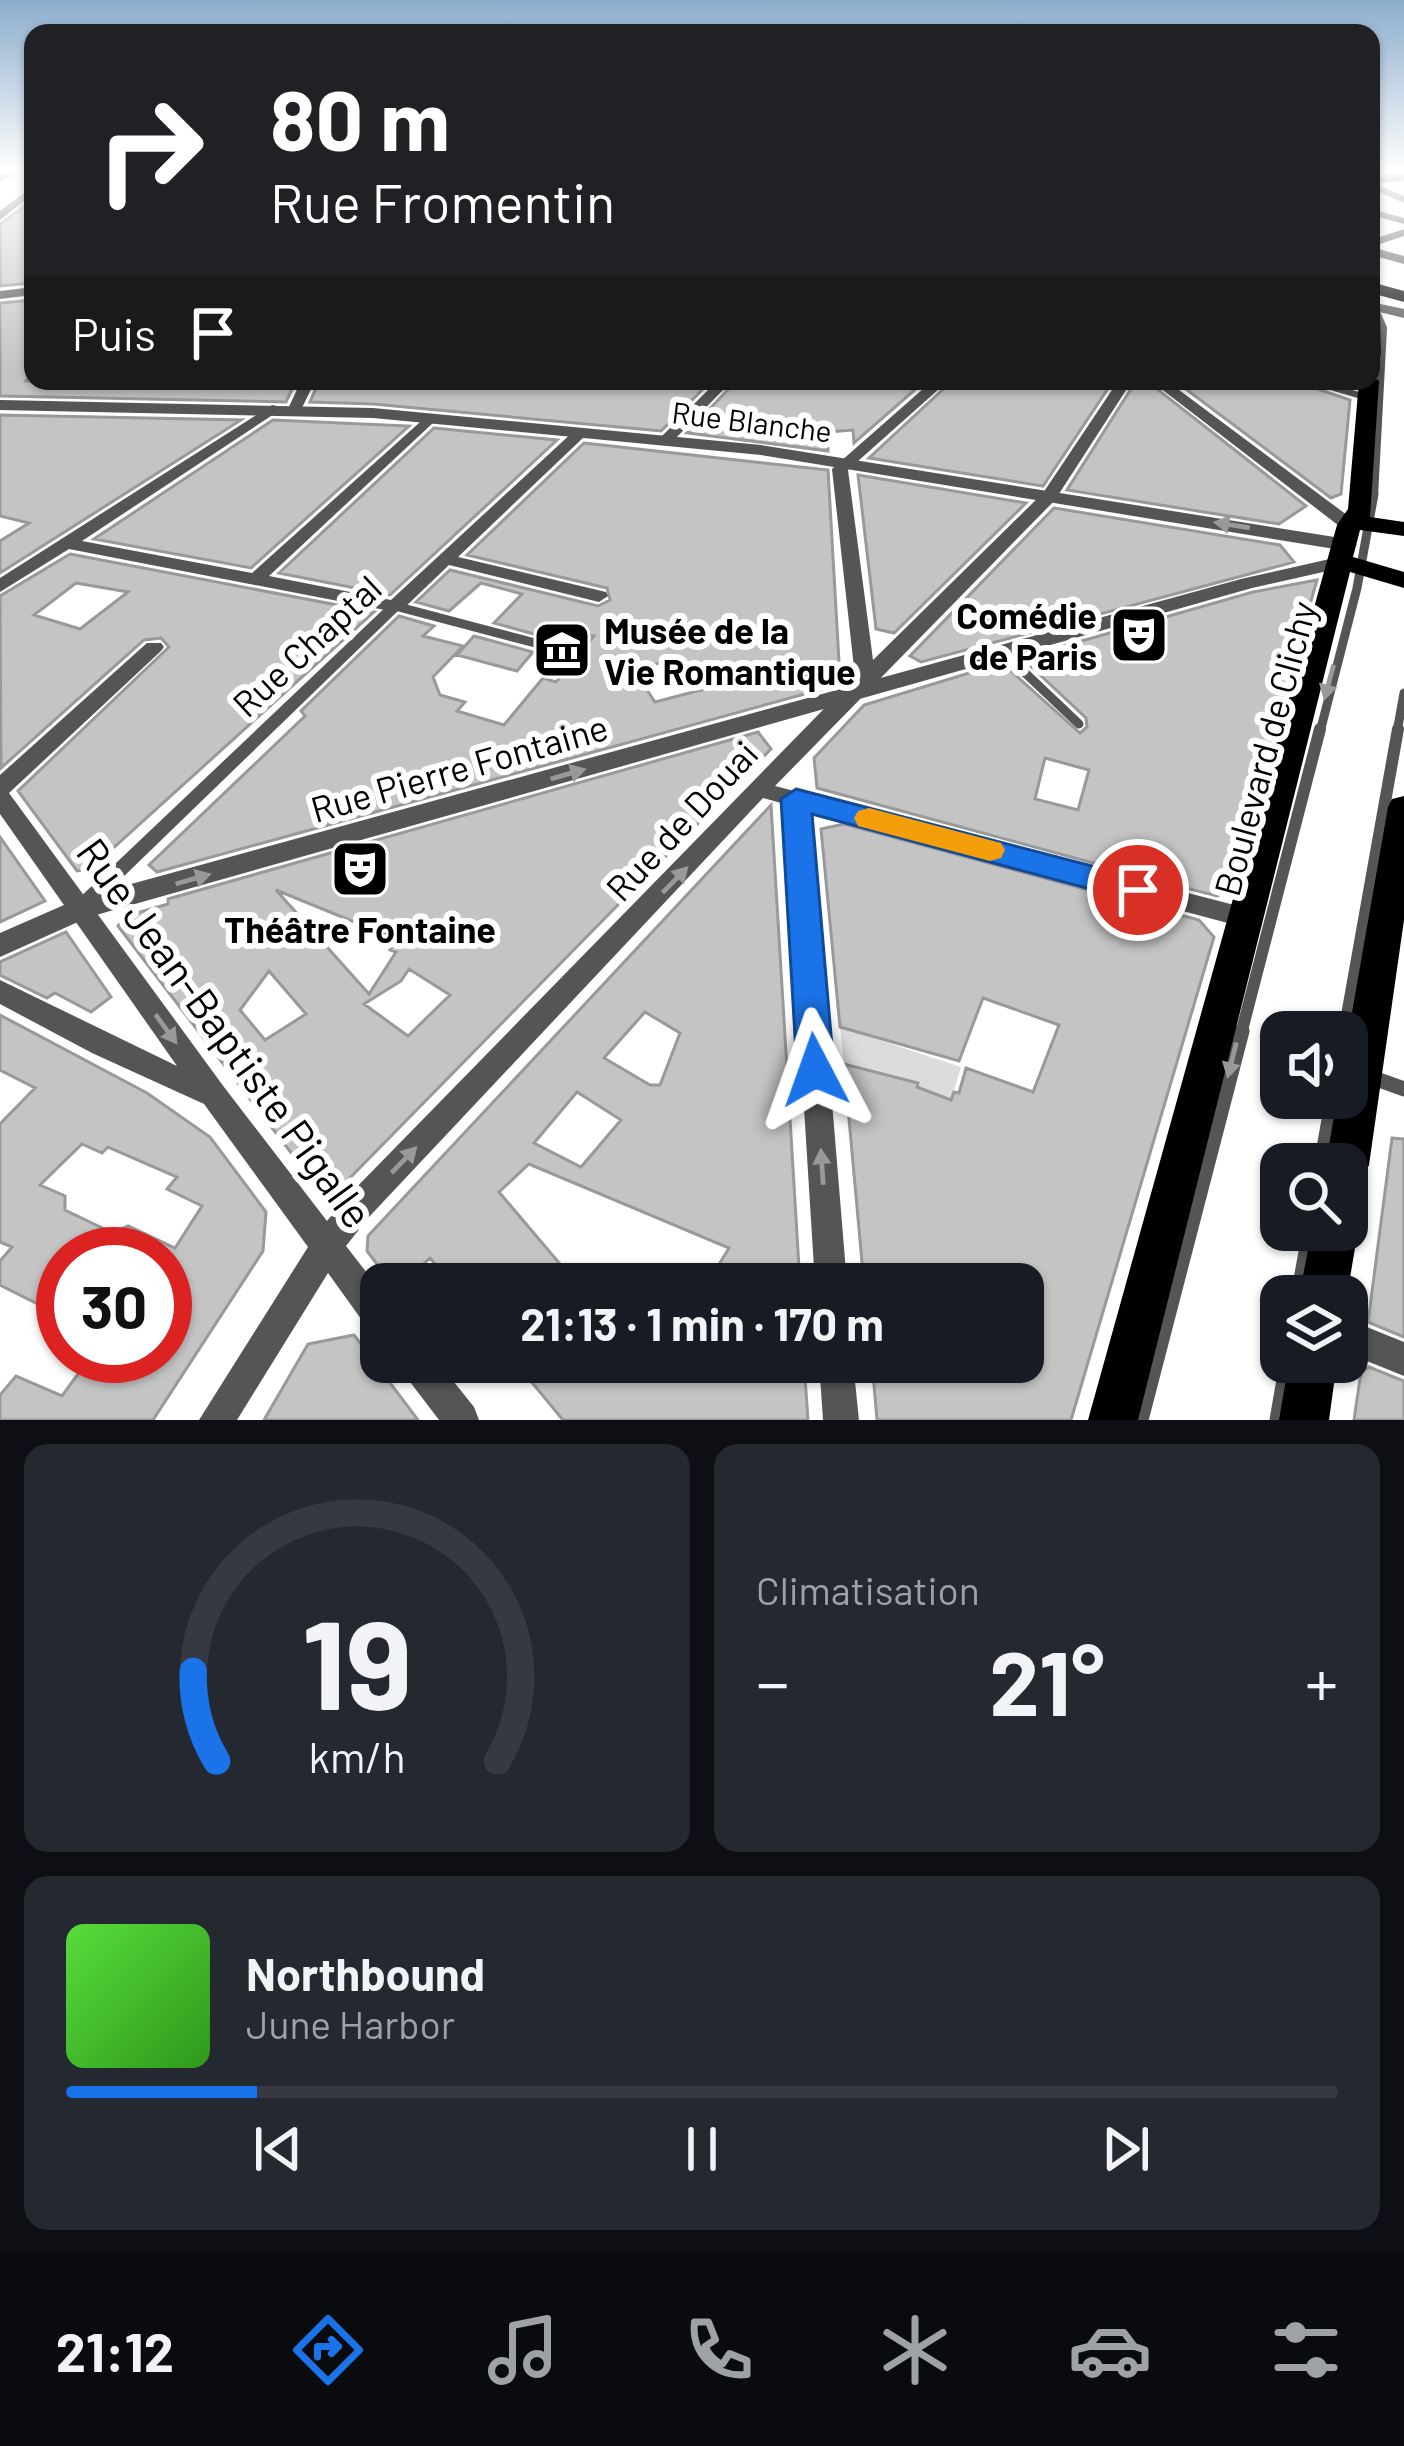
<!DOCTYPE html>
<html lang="fr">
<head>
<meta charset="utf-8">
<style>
  body { margin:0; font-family:Barlow,sans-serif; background:#242831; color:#f1f3f6; height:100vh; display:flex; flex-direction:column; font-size:45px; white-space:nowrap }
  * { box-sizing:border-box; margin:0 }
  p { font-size:39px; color:#9ea1a6 }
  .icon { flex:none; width:66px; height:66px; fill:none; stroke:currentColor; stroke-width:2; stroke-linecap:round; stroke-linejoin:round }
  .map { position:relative; height:1420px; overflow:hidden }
  .side { display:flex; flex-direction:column; gap:24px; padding:24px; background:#0d0f14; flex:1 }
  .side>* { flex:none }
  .guide { position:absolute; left:24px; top:24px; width:1356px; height:366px; border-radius:24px; box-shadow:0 3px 9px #0004; background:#202124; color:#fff; overflow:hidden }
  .buttons { position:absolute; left:1260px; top:1011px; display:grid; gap:24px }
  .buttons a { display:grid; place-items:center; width:108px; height:108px; border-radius:24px; background:#171b24; box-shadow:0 3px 9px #0004; font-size:60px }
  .speed { position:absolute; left:36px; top:1227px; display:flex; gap:24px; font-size:60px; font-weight:700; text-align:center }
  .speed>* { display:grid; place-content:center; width:156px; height:156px; border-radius:50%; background:#171b24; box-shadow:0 3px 9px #0004; line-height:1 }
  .speed .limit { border:18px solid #d22; background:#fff; color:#111 }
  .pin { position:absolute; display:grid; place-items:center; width:102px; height:102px; color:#fff; margin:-51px; border:6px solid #fff; border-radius:50%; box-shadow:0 3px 12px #0007 }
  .me { position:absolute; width:132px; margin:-66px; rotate:356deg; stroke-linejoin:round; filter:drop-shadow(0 0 9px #0008) }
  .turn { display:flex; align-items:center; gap:42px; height:252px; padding:0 48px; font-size:54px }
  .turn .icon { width:156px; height:156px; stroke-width:2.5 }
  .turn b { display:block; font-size:84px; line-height:102px }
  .then { display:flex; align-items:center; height:114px; padding:0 48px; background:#0003; gap:24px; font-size:45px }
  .big { font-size:90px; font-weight:700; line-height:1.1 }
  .side .tile { flex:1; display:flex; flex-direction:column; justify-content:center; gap:18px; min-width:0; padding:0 42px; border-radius:24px; background:#242831 }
  .side .dial { align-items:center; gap:0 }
  .dial svg { height:312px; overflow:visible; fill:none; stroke:#363941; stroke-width:7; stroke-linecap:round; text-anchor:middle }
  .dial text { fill:#f1f3f6; stroke:none }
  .song { display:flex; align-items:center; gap:36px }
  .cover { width:144px; height:144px; border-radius:18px; background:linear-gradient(135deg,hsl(110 70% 55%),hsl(110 70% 35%)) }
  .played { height:12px; border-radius:6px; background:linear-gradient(90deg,#1a73e8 15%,#363941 15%) }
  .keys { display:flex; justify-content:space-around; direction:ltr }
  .heat { display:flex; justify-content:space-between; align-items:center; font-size:66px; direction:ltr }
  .side .tiles { flex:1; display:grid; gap:24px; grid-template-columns:1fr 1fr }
  .tile:last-child { grid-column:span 2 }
  .trip { position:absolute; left:360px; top:1263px; width:684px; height:120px; border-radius:24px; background:#171b24; box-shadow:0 3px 9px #0004; font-weight:700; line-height:120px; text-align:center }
  .dock { display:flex; height:192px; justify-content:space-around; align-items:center; background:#090b0e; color:#9ea1a6 }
  .dock .icon { width:84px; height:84px }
  .dock .current { color:#1a73e8 }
  .dock b { font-size:54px; color:#f1f3f6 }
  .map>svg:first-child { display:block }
  .green { fill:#dcdcdc }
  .building { fill:#c4c4c4; stroke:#999; stroke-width:3; fill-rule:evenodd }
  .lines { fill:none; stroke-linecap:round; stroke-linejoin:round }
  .service-far4 { stroke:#555; stroke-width:6 }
  .service-far3 { stroke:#555; stroke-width:8 }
  .service-far2 { stroke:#555; stroke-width:9 }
  .service-far1 { stroke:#555; stroke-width:12 }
  .service { stroke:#555; stroke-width:15 }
  .pedestrian { fill:#555; fill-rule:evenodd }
  .minor { fill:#555; fill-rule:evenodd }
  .tertiary { fill:#555; fill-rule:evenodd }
  .secondary { fill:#222; fill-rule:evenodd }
  .primary { fill:#000; fill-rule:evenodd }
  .oneway { fill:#999 }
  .route { fill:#1a73e8; stroke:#114b97; stroke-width:3 }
  .slow { fill:#f59e0b }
  .labels { text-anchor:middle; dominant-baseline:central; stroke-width:12; stroke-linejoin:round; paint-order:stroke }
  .far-street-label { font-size:30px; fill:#000; stroke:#fff }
  .poi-label { font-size:36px; font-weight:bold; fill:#000; stroke:#fff; text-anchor:end }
  .street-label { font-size:36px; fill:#000; stroke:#fff }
  .near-street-label { font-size:42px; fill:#000; stroke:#fff }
</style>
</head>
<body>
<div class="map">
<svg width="1404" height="1420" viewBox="0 0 1404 1420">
  <rect width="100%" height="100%" fill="#fff"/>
  <path class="green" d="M 840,1027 L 961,1067 L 951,1100 L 844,1064 Z"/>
  <path class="building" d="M 33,200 L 33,283 L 0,286 L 0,224 Z
    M 33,300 L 33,369 L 26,381 L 296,381 L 286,402 L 0,396 L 0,303 Z
    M 319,381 L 711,381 L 661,431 L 373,404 L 310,402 Z
    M 736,381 L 925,381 L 854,443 L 853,430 L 828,432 L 828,451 L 687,433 Z
    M 952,381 L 1113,381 L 1043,486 L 869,458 Z
    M 1136,381 L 1147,381 L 1306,506 L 1279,524 L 1067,490 Z
    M 1175,381 L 1295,381 L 1350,400 L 1341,494 L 1331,498 Z
    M 0,415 L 241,420 L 0,573 L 0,541 L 29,523 L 0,516 Z
    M 273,420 L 409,426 L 251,568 L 94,539 Z
    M 434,428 L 557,440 L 390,595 L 279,573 Z
    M 584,443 L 828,470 L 840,679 L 834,686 L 157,872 L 149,865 L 305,716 L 301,711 L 399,616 L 434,626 L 423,636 L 463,646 L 433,677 L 440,695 L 465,702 L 457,711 L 504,725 L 543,678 L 556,682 L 594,636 L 554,627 L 545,637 L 494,623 L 522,594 L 481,583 L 449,611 L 416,602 L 450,570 L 598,606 L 610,600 L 607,588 L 467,555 ZM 682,657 L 709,688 L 655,702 L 634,670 Z
    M 858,475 L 1026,503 L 894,633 L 876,629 Z
    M 1054,508 L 1280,545 L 1294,562 L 921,662 L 910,656 Z
    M 70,554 L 374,612 L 90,869 L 77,871 L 18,791 L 169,647 L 161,638 L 144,640 L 1,768 L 0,596 ZM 76,583 L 128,592 L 80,629 L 34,615 Z
    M 1317,580 L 1227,892 L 1217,896 L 1167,883 L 817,788 L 814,758 L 864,705 L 1002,663 L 1080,733 L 1087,727 L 1086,718 L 1022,658 L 1253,592 ZM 1045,758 L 1089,770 L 1078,810 L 1035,799 Z
    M 474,636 L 533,652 L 517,671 L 457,655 Z
    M 758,732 L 771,749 L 337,1191 L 321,1192 L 118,926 L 126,916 L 168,904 L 168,899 ZM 276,890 L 396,939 L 390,950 L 396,952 L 369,994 ZM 409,969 L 450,995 L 408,1036 L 364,1004 L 401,981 ZM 269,971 L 306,1014 L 265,1040 L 240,1010 Z
    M 771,805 L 800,1284 L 707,1284 L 729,1248 L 529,1164 L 499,1192 L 577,1284 L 452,1284 L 430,1258 L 402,1284 L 392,1284 L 367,1251 L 368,1236 ZM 645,1012 L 680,1033 L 660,1085 L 650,1085 L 604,1058 ZM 577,1092 L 621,1120 L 581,1167 L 534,1143 Z
    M 844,824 L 1199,920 L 1214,937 L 1071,1420 L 877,1420 L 872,1362 L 1023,1362 L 1023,1284 L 864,1284 L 844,1064 L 918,1083 L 917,1087 L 951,1100 L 954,1092 L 959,1093 L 966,1068 L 1033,1092 L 1059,1025 L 983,998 L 959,1061 L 840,1027 L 821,829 Z
    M 0,837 L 45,901 L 0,922 Z
    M 66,932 L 111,997 L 91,1012 L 55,993 L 47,998 L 0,975 L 0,962 Z
    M 0,1015 L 147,1093 L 210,1137 L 266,1212 L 263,1251 L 153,1420 L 0,1420 L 0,1395 L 16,1376 L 62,1396 L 91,1356 L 165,1356 L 165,1254 L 63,1254 L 63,1294 L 50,1310 L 0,1285 L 0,1261 L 12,1247 L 0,1242 L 0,1124 L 35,1088 L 0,1070 ZM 82,1144 L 102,1153 L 108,1147 L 177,1177 L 167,1189 L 202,1206 L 175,1248 L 128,1226 L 113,1233 L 94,1224 L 65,1210 L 65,1196 L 40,1185 Z
    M 1392,1138 L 1404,1139 L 1404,1337 L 1368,1322 Z
    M 354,1335 L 418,1420 L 264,1420 L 308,1344 Z
    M 515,1362 L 696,1362 L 696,1376 L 746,1376 L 745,1362 L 804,1362 L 808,1420 L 563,1420 Z
    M 1369,1367 L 1404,1381 L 1404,1420 L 1354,1420 L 1361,1372 Z"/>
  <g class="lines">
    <path class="service-far4" d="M 1375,309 L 1378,315"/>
    <path class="service-far3" d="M 1374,497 L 1383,328 L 1376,312"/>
    <path class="service-far2" d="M 395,606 L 539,644
      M 1002,651 L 1079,724
      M 1320,732 L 1357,588 L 1374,494
      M 1397,732 L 1404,693"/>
    <path class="service-far1" d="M 1344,1032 L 1398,729
      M 1241,1034 L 1320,729"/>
    <path class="service" d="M 1368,1076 L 1404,1089
      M 1321,1164 L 1333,1098
      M 1298,1296 L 1310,1230
      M 1141,1420 L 1242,1031
      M 1277,1420 L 1287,1362"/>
    <path class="pedestrian" d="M 395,602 L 400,603 L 402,606 L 400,609 L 88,911 L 82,913 L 76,911 L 73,906 L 76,901 L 390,603 Z"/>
    <path class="minor" d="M 1371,182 L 1404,196 L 1404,203 L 1371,189 Z
      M 33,186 L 33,194 L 0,220 L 0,211 Z
      M 1371,209 L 1404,218 L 1404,224 L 1371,215 Z
      M 1404,229 L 1404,236 L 1371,247 L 1371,240 Z
      M 1371,247 L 1404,256 L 1404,264 L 1371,255 Z
      M 301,381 L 315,381 L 299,414 L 289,414 L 287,411 Z
      M 717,381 L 732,381 L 670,444 L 660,444 L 660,438 Z
      M 932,381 L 948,381 L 848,470 L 873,660 L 1043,493 L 1118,381 L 1132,381 L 1055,500 L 775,786 L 1246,908 L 1255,911 L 1259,918 L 1255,925 L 1246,928 L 808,810 L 847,1284 L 815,1284 L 785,804 L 763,798 L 368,1218 L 346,1246 L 381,1291 L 381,1335 L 369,1330 L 328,1273 L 237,1420 L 199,1420 L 308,1247 L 204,1104 L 92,1053 L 0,1004 L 0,980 L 177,1066 L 0,814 L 0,775 L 147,643 L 161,643 L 164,647 L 161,651 L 9,793 L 224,1087 L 327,1221 L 346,1198 L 855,677 L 832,469 Z
      M 1151,381 L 1167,381 L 1355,521 L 1355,529 L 1343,529 Z
      M 1299,381 L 1323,381 L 1375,397 L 1368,401 Z
      M 272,405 L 277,406 L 277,412 L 82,541 L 252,573 L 429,414 L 434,416 L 434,422 L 269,576 L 391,600 L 575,430 L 580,428 L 588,433 L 585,436 L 458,557 L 606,592 L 608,596 L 599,602 L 449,565 L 402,610 L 395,612 L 69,549 L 0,592 L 0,578 Z
      M 1347,1319 L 1404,1342 L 1404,1376 L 1347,1353 Z
      M 399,1362 L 438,1362 L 474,1407 L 479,1420 L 439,1420 L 404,1374 Z
      M 819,1362 L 853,1362 L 859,1420 L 823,1420 Z"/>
    <path class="tertiary" d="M 33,287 L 33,295 L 0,299 L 0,291 Z
      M 1371,302 L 1404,309 L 1404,318 L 1371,310 Z
      M 0,400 L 373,408 L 761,445 L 1347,539 L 1357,545 L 1347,551 L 761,455 L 373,418 L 0,410 Z
      M 1343,556 L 1350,558 L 1353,562 L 1350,566 L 1252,588 L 89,917 L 0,957 L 0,933 L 80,898 L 1241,579 Z"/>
    <path class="secondary" d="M 9,172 L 27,172 L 0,181 L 0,174 Z"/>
    <path class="primary" d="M 1404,173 L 1404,181 L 1371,183 L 1371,175 Z
      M 1371,282 L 1404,291 L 1404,302 L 1371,293 Z
      M 1371,301 L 1380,306 L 1381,355 L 1371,361 Z
      M 1371,375 L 1379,381 L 1370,517 L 1404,522 L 1404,536 L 1360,530 L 1353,557 L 1404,572 L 1404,588 L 1350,572 L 1138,1420 L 1088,1420 L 1337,525 L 1348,509 L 1359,381 L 1371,381 Z
      M 1404,796 L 1404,920 L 1369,1165 L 1362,1179 L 1347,1185 L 1347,1164 L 1326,1164 L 1337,1098 L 1347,1098 L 1347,1041 L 1388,807 L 1392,799 Z
      M 1347,1213 L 1358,1230 L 1347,1296 L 1299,1296 L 1312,1230 L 1347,1230 Z
      M 1289,1362 L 1337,1362 L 1329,1420 L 1279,1420 Z"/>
  </g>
  <defs><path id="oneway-solid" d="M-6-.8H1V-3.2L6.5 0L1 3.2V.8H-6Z" transform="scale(3)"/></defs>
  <g class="oneway">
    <use href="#oneway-solid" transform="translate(1232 525) rotate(-171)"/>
    <use href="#oneway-solid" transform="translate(1329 682) rotate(105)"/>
    <use href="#oneway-solid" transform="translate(568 774) rotate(-16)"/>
    <use href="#oneway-solid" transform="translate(193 879) rotate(-16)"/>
    <use href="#oneway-solid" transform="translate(675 880) rotate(-46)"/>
    <use href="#oneway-solid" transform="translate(166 1029) rotate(54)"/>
    <use href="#oneway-solid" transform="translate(1232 1060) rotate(104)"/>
    <use href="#oneway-solid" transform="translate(404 1160) rotate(-46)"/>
    <use href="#oneway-solid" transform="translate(822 1167) rotate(-94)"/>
  </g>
  <linearGradient id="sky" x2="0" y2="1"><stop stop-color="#8cadcc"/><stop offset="0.46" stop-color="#fff"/><stop offset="1" stop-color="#fff" stop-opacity="0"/></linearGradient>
  <rect width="1404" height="371" fill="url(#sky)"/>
  <path class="route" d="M 796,789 L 1138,878 L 1149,881 L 1154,890 L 1149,898 L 1138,902 L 812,814 L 834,1070 L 828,1081 L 815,1086 L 802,1081 L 797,1070 L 781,799 Z"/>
  <path class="slow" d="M 869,808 L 1001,843 L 1005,850 L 1001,858 L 990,861 L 858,826 L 854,818 L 858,811 Z"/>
  <defs>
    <g id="theatre-square" transform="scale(3)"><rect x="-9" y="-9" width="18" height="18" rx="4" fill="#000" stroke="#fff"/><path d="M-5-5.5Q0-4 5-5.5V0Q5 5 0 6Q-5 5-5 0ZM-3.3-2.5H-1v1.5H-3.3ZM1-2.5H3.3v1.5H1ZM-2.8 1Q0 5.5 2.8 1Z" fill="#fff"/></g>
    <g id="museum-square" transform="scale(3)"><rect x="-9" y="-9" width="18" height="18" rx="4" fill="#000" stroke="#fff"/><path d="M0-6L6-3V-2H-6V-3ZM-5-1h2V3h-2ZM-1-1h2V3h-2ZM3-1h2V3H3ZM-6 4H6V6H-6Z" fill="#fff"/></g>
  </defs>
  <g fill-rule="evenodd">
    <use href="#theatre-square" x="1139" y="635"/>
    <use href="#museum-square" x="562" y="650"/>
    <use href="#theatre-square" x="360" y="869"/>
  </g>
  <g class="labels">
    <g class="far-street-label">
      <text transform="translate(752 421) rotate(7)">Rue Blanche</text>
    </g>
    <g class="poi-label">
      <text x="1097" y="614">Comédie<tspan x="1097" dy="41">de Paris</tspan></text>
      <text x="604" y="629" text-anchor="start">Musée de la<tspan x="604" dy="41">Vie Romantique</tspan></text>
      <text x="360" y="928" text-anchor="middle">Théâtre Fontaine</text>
    </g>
    <g class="street-label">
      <text transform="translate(306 645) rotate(-43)">Rue Chaptal</text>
      <text transform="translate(1264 748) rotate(-75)">Boulevard de Clichy</text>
      <text transform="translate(459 767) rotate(-16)">Rue Pierre Fontaine</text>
      <text transform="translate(681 820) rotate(-47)">Rue de Douai</text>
    </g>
    <g class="near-street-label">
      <text transform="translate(226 1032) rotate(54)">Rue Jean-Baptiste Pigalle</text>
    </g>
  </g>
</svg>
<div class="buttons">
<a><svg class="icon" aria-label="sound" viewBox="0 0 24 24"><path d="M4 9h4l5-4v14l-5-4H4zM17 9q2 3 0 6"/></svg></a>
<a><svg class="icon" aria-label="search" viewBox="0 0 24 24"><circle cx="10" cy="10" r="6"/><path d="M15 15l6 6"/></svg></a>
<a><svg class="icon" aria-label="layers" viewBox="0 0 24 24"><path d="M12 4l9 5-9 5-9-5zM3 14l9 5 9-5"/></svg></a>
</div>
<div class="speed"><div class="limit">30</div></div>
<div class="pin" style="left:1138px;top:890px;background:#d93025"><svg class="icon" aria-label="arrive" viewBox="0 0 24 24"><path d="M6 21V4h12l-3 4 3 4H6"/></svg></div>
<svg class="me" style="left:815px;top:1070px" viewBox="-20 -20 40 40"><path d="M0-17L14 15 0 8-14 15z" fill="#1a73e8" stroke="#fff" stroke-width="4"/></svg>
<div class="trip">21:13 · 1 min · 170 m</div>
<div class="guide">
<div class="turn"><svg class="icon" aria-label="right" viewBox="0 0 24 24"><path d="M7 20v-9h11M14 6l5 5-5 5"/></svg><div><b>80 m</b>Rue Fromentin</div></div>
<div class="then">Puis<svg class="icon" aria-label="arrive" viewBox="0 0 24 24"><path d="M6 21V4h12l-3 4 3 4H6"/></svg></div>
</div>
</div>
<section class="side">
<div class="tiles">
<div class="tile dial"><svg viewBox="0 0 100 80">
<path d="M14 69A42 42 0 1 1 86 69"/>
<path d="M14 69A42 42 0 0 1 8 46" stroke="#1a73e8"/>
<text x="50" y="56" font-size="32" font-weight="700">19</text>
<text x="50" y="72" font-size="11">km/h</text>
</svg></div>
<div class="tile"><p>Climatisation</p>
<div class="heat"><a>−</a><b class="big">21°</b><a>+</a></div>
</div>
<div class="tile">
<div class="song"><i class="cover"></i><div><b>Northbound</b><p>June Harbor</p></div></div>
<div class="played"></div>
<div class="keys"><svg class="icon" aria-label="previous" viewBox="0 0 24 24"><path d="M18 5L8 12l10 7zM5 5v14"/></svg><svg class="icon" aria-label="pause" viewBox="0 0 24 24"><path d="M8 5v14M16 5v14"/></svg><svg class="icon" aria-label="next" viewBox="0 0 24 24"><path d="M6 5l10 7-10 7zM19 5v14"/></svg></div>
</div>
</div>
</section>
<nav class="dock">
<b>21:12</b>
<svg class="icon current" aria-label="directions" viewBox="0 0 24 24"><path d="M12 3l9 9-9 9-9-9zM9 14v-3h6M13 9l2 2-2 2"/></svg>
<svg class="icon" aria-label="music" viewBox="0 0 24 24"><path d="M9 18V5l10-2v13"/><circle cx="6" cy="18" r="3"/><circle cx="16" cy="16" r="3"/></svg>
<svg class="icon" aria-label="phone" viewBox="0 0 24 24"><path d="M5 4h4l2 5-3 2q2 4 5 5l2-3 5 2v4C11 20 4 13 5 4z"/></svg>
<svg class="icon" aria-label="climate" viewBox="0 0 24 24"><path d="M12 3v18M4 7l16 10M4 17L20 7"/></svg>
<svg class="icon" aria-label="car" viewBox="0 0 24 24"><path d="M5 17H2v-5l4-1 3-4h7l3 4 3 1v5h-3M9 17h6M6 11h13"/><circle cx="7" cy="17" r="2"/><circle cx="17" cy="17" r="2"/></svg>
<svg class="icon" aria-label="filters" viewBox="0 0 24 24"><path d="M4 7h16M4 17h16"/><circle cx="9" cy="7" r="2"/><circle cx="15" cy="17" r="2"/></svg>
</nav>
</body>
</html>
